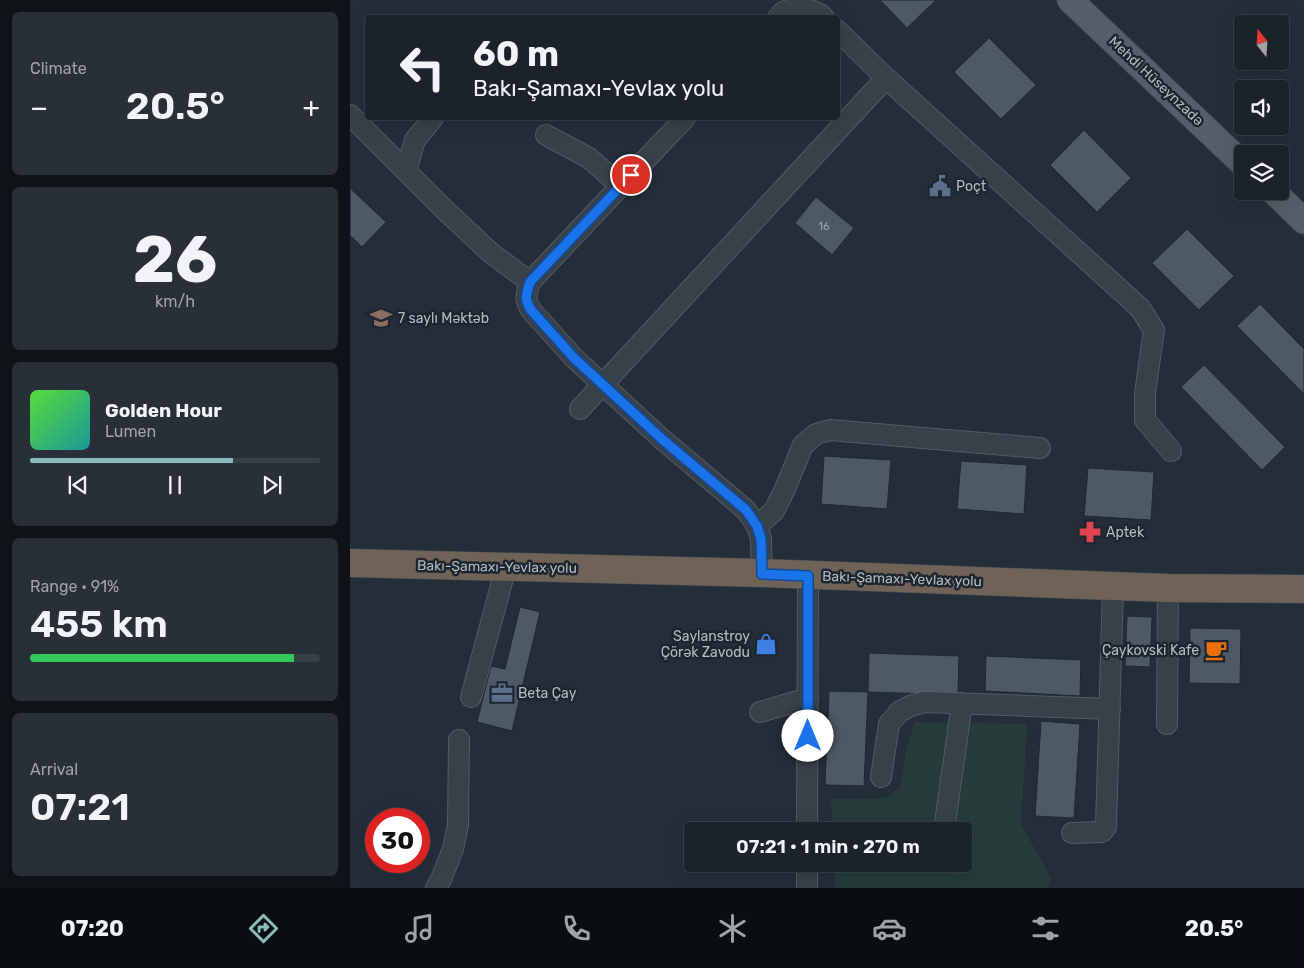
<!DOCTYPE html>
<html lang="en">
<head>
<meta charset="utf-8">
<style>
  body { margin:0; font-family:Rubik,sans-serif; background:#282f37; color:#f1f3f6; height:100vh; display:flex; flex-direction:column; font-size:19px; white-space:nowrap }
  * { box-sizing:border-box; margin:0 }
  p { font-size:16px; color:#a0a4a9 }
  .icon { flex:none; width:28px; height:28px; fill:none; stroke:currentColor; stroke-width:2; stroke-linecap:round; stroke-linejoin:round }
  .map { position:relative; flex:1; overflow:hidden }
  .side { display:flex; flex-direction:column; gap:12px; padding:12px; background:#0f1318; width:350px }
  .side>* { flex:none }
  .banner { position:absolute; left:15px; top:15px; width:475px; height:105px; border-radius:5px; box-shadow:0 5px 20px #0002,0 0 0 1px #393f47; background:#1b222b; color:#f1f3f6; overflow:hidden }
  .needle { width:32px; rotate:343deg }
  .controls { position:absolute; left:884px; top:15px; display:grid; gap:10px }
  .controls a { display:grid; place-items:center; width:55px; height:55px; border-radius:5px; background:#1b222b; box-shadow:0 5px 20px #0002,0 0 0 1px #393f47; font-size:25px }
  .speed { position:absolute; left:15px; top:808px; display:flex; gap:10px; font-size:25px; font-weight:700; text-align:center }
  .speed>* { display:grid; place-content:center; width:65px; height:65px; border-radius:50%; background:#1b222b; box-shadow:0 5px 20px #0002,0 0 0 1px #393f47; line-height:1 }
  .speed .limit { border:8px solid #d22; background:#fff; color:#111 }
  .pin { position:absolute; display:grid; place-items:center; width:42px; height:42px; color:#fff; margin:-21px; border:2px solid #fff; border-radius:50%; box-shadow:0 1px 5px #0007 }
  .me { position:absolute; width:55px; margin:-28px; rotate:0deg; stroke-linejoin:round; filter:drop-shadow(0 0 4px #0008) }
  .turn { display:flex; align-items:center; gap:18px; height:105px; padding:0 25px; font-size:22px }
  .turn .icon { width:65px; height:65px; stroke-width:2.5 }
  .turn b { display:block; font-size:35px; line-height:42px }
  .big { font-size:38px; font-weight:600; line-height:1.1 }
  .side .tile { flex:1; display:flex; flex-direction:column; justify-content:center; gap:8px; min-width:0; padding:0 18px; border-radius:8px; background:#282f37 }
  .side .dial { align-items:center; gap:0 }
  .dial b { font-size:65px; line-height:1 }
  .song { display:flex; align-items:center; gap:15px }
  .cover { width:60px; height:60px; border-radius:8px; background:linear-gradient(135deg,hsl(110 70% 55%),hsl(180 70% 35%)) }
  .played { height:5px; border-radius:2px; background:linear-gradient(90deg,#8bbbb9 70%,#393f47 70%) }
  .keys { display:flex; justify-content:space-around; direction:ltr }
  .heat { display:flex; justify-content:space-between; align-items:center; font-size:28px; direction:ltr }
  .charge { height:8px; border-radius:4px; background:linear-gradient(90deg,#34c759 91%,#393f47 0) }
  .trip { position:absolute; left:334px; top:822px; width:288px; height:50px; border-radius:5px; background:#1b222b; box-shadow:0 5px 20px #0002,0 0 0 1px #393f47; font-weight:600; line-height:50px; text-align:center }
  .dock { display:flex; height:80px; justify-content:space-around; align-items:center; background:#0b0e11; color:#a0a4a9 }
  .dock .icon { width:35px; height:35px }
  .dock .selected { color:#8bbbb9 }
  .dock b { font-size:22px; color:#f1f3f6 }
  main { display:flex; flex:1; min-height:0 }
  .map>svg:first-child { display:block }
  .green { fill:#273b3b }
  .building { fill:#4d5964; stroke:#1f2730 }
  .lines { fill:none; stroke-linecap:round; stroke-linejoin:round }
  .minor-casing { stroke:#535b64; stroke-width:22 }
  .major-casing { stroke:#414952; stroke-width:27 }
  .highway-casing { stroke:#434b54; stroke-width:29 }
  .minor { stroke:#384049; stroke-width:20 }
  .major { stroke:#565f69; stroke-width:25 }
  .highway { stroke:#6e6356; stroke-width:28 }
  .route-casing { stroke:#114b97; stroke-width:12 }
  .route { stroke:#1a73e8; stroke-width:9 }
  .labels { text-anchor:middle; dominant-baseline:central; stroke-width:5; stroke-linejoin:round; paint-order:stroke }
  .number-label { font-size:11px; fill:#9aa2ad }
  .street-label { font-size:14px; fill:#b3bbc5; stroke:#1d252e }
  .poi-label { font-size:14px; fill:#b3bbc5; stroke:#1d252e; text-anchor:start }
</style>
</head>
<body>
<main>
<section class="side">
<div class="tile"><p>Climate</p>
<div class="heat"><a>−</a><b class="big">20.5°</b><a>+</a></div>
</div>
<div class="tile dial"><b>26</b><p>km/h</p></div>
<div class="tile">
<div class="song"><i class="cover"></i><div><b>Golden Hour</b><p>Lumen</p></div></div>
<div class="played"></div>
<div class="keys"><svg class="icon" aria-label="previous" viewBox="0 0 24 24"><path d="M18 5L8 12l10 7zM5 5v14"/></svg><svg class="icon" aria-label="pause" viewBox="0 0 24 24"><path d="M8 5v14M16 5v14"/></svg><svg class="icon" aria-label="next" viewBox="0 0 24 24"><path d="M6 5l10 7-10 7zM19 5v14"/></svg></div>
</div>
<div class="tile"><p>Range · 91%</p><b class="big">455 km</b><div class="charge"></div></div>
<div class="tile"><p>Arrival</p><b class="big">07:21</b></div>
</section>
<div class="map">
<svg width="954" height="888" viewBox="0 0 954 888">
  <rect width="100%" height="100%" fill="#242e39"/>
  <path class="green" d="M 565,722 L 677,724 L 671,824 L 701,878 L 697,888 L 485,888 L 484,864 L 612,864 L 612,831 L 482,831 L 481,799 L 537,798 L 551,786 L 556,749 Z"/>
  <path class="building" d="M 530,0 L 586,0 L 557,28 Z
    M 639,38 L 686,85 L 651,119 L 604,72 Z
    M 734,130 L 781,178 L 747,212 L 700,165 Z
    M 0,188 L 36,222 L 12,247 L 0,235 Z
    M 466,197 L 504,228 L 482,255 L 445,223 Z
    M 837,229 L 884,276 L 849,310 L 802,263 Z
    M 910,304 L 954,349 L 954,394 L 887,326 Z
    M 854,365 L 935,447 L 912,470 L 831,387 Z
    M 474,456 L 541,460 L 537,509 L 471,504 Z
    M 611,461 L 677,465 L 674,514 L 607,509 Z
    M 738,468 L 804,472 L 801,520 L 734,516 Z
    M 170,607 L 190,612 L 162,731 L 127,722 L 141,666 L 155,669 Z
    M 777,616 L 802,617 L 800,667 L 775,666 Z
    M 840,628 L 891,629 L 890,684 L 839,683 Z
    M 519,653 L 609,656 L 608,695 L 518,692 Z
    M 636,656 L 731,660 L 730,696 L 635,691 Z
    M 479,691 L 518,692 L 514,786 L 475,785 Z
    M 691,721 L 730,724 L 724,818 L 685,816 Z"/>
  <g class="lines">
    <g class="minor-casing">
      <path id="minor" d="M 428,18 L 433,12 L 450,6 L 470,14 L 474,18
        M 488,31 L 536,78 L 790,308 L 804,330 L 795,393 L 795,420 L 821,451
        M 0,115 L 97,212 L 141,253 L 180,282
        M 335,118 L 180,282 C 176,295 174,299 181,310 L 224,358 L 313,440 L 396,510 L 407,526 L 411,539 L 412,573
        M 196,135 L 239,158 L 271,186
        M 56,171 L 65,140 L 83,118
        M 230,409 L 536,78
        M 407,526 L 424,511 L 435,489 L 453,445 L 466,434 L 480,430 L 690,448
        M 121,697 L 156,567
        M 410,712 L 458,698
        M 817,724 L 818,588
        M 531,777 L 539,724 L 549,712 L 560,706 L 575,702 L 760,709
        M 595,823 L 612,703
        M 457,831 L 458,576
        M 722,833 L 752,832 L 756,827 L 763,586
        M 86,888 L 92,877 L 103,849 L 108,825 L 109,740
        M 457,888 L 457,864"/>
    </g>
    <g class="major-casing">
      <path id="major" d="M 720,0 L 892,163
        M 923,191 L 954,221"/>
    </g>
    <g class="highway-casing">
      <path id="highway" d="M 0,563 L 412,573 L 818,588 L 954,589"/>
    </g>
    <use href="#minor" class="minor"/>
    <use href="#major" class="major"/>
    <use href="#highway" class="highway"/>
  </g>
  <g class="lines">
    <g class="route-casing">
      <path id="route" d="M 281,175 L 180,282 C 176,295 174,299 181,310 L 224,358 L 313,440 L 396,510 L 407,526 L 411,539 L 412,574 L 458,576 L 458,736"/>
    </g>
    <use href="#route" class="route"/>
  </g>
  <defs>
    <g id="civic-bare" transform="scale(1.725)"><path d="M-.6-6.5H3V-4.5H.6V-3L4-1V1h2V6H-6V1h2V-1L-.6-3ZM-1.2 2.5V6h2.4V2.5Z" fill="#5c6f8a" stroke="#1d252e" stroke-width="2.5" paint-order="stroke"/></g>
    <g id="school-bare" transform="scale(1.725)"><path d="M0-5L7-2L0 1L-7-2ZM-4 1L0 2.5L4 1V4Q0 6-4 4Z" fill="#8d6e63" stroke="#1d252e" stroke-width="2.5" paint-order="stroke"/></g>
    <g id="pharmacy-bare" transform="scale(1.725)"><path d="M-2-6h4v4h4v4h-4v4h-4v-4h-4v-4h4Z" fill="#e0444e" stroke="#1d252e" stroke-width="2.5" paint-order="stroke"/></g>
    <g id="shop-bare" transform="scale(1.725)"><path d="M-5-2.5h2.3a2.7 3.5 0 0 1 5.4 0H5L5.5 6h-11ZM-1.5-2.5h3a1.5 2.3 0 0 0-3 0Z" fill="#3f7fe0" stroke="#1d252e" stroke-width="2.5" paint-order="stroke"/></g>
    <g id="cafe-bare" transform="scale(1.725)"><path d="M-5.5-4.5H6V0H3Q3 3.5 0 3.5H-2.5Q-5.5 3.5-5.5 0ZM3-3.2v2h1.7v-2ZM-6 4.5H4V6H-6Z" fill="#e8710a" stroke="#1d252e" stroke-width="2.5" paint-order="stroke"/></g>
    <g id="office-bare" transform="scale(1.725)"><path d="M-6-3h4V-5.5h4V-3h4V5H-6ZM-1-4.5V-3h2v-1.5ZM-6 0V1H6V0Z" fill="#5c6f8a" stroke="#1d252e" stroke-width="2.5" paint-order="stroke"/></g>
  </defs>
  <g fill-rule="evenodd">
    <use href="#civic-bare" x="590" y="186"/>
    <use href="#school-bare" x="31" y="318"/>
    <use href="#pharmacy-bare" x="740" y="532"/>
    <use href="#shop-bare" x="416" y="644"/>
    <use href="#cafe-bare" x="866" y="650"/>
    <use href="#office-bare" x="152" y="693"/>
  </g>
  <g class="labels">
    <g class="number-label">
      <text x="474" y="226">16</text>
    </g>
    <g class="street-label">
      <text transform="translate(806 81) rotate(43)">Mehdi Hüseynzadə</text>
      <text transform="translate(147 567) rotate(1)">Bakı-Şamaxı-Yevlax yolu</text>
      <text transform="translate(552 579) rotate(2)">Bakı-Şamaxı-Yevlax yolu</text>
    </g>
    <g class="poi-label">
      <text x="606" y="186">Poçt</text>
      <text x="48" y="318">7 saylı Məktəb</text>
      <text x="756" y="532">Aptek</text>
      <text x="400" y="636" text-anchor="end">Saylanstroy<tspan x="400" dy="16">Çörək Zavodu</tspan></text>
      <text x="849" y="650" text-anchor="end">Çaykovski Kafe</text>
      <text x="168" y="693">Beta Çay</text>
    </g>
  </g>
</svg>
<div class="controls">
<a><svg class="needle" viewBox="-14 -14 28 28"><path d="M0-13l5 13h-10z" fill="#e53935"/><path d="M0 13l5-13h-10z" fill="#a0a4a9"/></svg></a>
<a><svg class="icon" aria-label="sound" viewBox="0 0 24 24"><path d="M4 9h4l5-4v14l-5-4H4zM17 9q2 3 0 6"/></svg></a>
<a><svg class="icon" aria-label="layers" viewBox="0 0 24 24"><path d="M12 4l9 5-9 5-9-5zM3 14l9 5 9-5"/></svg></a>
</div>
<div class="speed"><div class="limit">30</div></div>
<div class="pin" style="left:281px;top:175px;background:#d93025"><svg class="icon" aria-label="arrive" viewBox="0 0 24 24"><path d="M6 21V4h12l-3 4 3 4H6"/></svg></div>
<svg class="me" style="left:458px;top:736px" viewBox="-20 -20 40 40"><circle r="19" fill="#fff"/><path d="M0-13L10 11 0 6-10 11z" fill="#1a73e8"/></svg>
<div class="trip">07:21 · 1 min · 270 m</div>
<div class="banner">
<div class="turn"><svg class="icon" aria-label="left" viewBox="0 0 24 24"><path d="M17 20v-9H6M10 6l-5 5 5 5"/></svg><div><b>60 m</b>Bakı-Şamaxı-Yevlax yolu</div></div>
</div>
</div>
</main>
<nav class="dock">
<b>07:20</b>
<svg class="icon selected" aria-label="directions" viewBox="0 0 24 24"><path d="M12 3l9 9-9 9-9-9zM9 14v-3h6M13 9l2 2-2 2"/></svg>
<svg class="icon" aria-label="music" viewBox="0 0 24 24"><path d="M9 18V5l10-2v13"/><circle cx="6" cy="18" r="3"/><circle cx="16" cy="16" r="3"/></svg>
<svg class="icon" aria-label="phone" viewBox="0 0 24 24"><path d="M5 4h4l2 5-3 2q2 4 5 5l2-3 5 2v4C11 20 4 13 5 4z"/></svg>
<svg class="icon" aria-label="climate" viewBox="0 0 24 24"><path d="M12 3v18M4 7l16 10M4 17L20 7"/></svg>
<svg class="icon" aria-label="car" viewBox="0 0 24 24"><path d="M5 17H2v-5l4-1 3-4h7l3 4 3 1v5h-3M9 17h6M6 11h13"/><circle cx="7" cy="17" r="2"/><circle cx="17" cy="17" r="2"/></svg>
<svg class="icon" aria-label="filters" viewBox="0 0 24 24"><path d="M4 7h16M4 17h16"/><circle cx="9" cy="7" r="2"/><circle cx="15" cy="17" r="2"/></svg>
<b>20.5°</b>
</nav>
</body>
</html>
